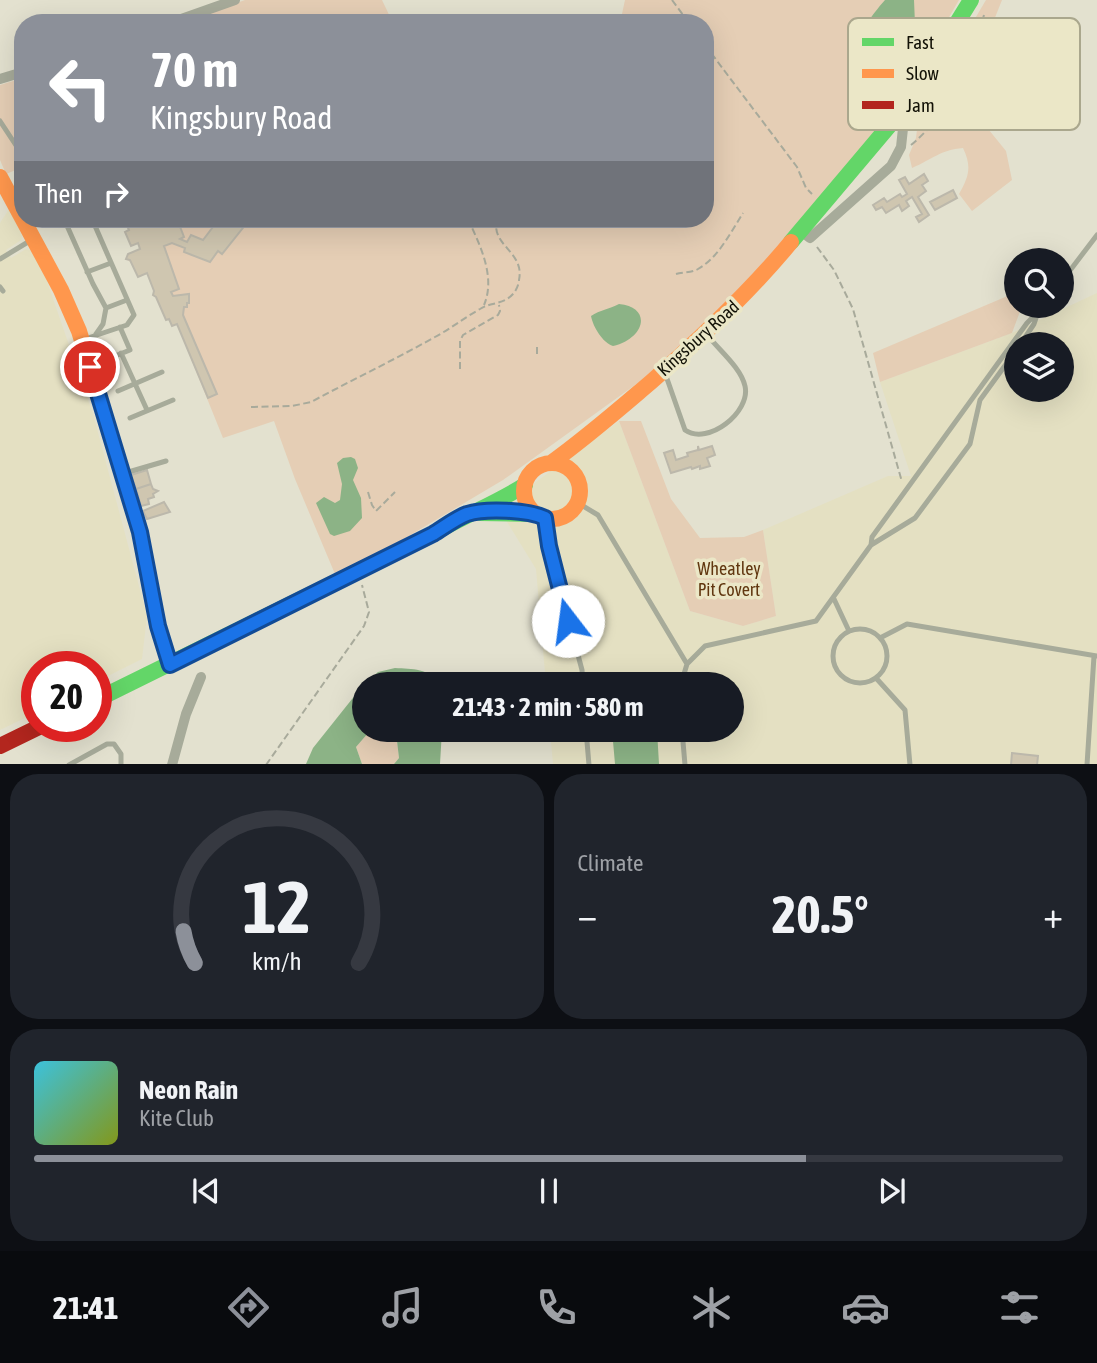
<!DOCTYPE html>
<html lang="en">
<head>
<meta charset="utf-8">
<style>
  body { margin:0; font-family:"Asap Condensed",sans-serif; background:#20242c; color:#f1f3f6; height:100vh; display:flex; flex-direction:column; font-size:26px; white-space:nowrap }
  * { box-sizing:border-box; margin:0 }
  p { font-size:23px; color:#9ea1a6 }
  .icon { flex:none; width:38px; height:38px; fill:none; stroke:currentColor; stroke-width:2; stroke-linecap:round; stroke-linejoin:round }
  .map { position:relative; height:764px; overflow:hidden }
  .side { display:flex; flex-direction:column; gap:10px; padding:10px; background:#0d0f14; flex:1 }
  .side>* { flex:none }
  .banner { position:absolute; left:14px; top:14px; width:700px; height:214px; border-radius:28px; box-shadow:0 7px 28px #0002; background:#8c9099; color:#fff; overflow:hidden }
  .tools { position:absolute; left:1004px; top:248px; display:grid; gap:14px }
  .tools a { display:grid; place-items:center; width:70px; height:70px; border-radius:50%; background:#171b24; box-shadow:0 7px 28px #0002; font-size:35px }
  .speed { position:absolute; left:21px; top:651px; display:flex; gap:14px; font-size:35px; font-weight:700; text-align:center }
  .speed>* { display:grid; place-content:center; width:91px; height:91px; border-radius:50%; background:#171b24; box-shadow:0 7px 28px #0002; line-height:1 }
  .speed .limit { border:10px solid #d22; background:#fff; color:#111 }
  .pin { position:absolute; display:grid; place-items:center; width:60px; height:60px; color:#fff; margin:-30px; border:4px solid #fff; border-radius:50%; box-shadow:0 2px 7px #0007 }
  .me { position:absolute; width:77px; margin:-38px; rotate:345deg; stroke-linejoin:round; filter:drop-shadow(0 0 5px #0008) }
  .turn { display:flex; align-items:center; gap:24px; height:147px; padding:0 21px; font-size:32px }
  .turn .icon { width:91px; height:91px; stroke-width:2.5 }
  .turn b { display:block; font-size:49px; line-height:60px }
  .then { display:flex; align-items:center; height:66px; padding:0 21px; background:#0003; gap:14px; font-size:26px }
  .big { font-size:52px; font-weight:700; line-height:1.1 }
  .side .tile { flex:1; display:flex; flex-direction:column; justify-content:center; gap:10px; min-width:0; padding:0 24px; border-radius:28px; background:#20242c }
  .side .dial { align-items:center; gap:0 }
  .dial svg { height:182px; overflow:visible; fill:none; stroke:#363941; stroke-width:7; stroke-linecap:round; text-anchor:middle }
  .dial text { fill:#f1f3f6; stroke:none }
  .song { display:flex; align-items:center; gap:21px }
  .cover { width:84px; height:84px; border-radius:10px; background:linear-gradient(135deg,hsl(190 70% 55%),hsl(70 70% 35%)) }
  .played { height:7px; border-radius:4px; background:linear-gradient(90deg,#8c9099 75%,#363941 75%) }
  .keys { display:flex; justify-content:space-around; direction:ltr }
  .heat { display:flex; justify-content:space-between; align-items:center; font-size:38px; direction:ltr }
  .side .tiles { flex:1; display:grid; gap:10px; grid-template-columns:1fr 1fr }
  .tile:last-child { grid-column:span 2 }
  .trip { position:absolute; left:352px; top:672px; width:392px; height:70px; border-radius:35px; background:#171b24; box-shadow:0 7px 28px #0002; font-weight:700; line-height:70px; text-align:center }
  .tabs { display:flex; height:112px; justify-content:space-around; align-items:center; background:#090b0e; color:#9ea1a6 }
  .tabs .icon { width:49px; height:49px }
  .tabs .selected { color:#8c9099 }
  .tabs b { font-size:32px; color:#f1f3f6 }
  .map>svg:first-child { display:block }
  .built { fill:#e4e0c2; fill-rule:evenodd }
  .green { fill:#e5ceb5 }
  .water { fill:#8cb386 }
  .building { fill:#cfc6b0; stroke:#bcb8ab; stroke-width:2 }
  .lines { fill:none; stroke-linecap:round; stroke-linejoin:round }
  .path { stroke:#a8aa9b; stroke-width:2; stroke-dasharray:7 3.5; stroke-linecap:butt }
  .lane { stroke:#a7ab9a; stroke-width:5 }
  .street { stroke:#a7ab9a; stroke-width:10 }
  .fast { stroke:#63d668; stroke-width:16 }
  .slow { stroke:#ff974d; stroke-width:16 }
  .jam { stroke:#b3261e; stroke-width:16 }
  .route-casing { stroke:#114b97; stroke-width:18 }
  .route { stroke:#1a73e8; stroke-width:12 }
  .labels { text-anchor:middle; dominant-baseline:central; stroke-width:7; stroke-linejoin:round; paint-order:stroke }
  .street-label { font-size:18px; fill:#131207; stroke:#ebe7c7 }
  .park-label { font-size:18px; fill:#613710; stroke:#ebe7c7 }
  .key { fill:#ebe7c7; stroke:#aaa78d; stroke-width:2 }
  .key-label { font-size:19px; fill:#131207 }
</style>
</head>
<body>
<div class="map">
<svg width="1097" height="765" viewBox="0 0 1097 765">
  <rect width="100%" height="100%" fill="#e3e1cf"/>
  <path class="built" d="M 9,209 L 22,236 L 21,240 L 6,250 L 11,258 L 26,249 L 30,250 L 43,270 L 93,414 L 147,616 L 142,659 L 96,682 L 96,667 L 37,667 L 37,712 L 0,730 L 0,223 Z
    M 1097,293 L 1097,764 L 553,764 L 550,730 L 732,730 L 732,684 L 546,684 L 536,569 L 499,509 L 619,421 L 690,611 L 743,626 L 776,616 L 763,530 L 888,476 L 911,476 L 880,382 L 1012,333 ZM 1017,345 L 1062,345 L 1062,390 L 1017,390 Z"/>
  <path class="green" d="M 245,0 L 382,0 L 393,23 L 181,23 Z
    M 625,0 L 959,0 L 915,76 L 882,124 L 751,280 L 653,372 L 503,480 L 402,540 L 335,574 L 295,479 L 274,421 L 223,438 L 177,324 L 172,326 L 169,320 L 166,320 L 156,297 L 153,295 L 154,291 L 147,273 L 126,259 L 128,254 L 140,249 L 138,243 L 131,246 L 125,232 L 129,230 L 124,219 L 705,219 L 705,23 L 620,23 Z
    M 986,0 L 1002,0 L 963,98 L 1006,151 L 1012,180 L 972,211 L 959,194 C 969,176 972,167 963,148 C 940,150 933,159 912,168 L 909,155 L 916,138 L 919,113 Z
    M 23,78 L 23,167 L 6,174 L 0,160 L 0,85 Z
    M 1017,292 L 1017,306 L 1022,306 L 1012,333 L 880,382 L 873,353 Z
    M 619,421 L 641,421 L 671,499 L 700,538 L 744,537 L 763,530 L 776,616 L 743,626 L 690,611 Z
    M 385,730 L 397,741 L 399,758 L 394,764 L 362,764 L 356,747 L 369,732 Z"/>
  <path class="water" d="M 885,0 L 914,0 L 915,24 L 904,38 L 900,39 C 894,56 883,87 865,95 C 822,80 868,19 885,0 Z
    M 619,304 C 652,307 646,338 613,346 C 603,343 593,327 591,316 C 600,310 609,309 619,304 Z
    M 351,457 L 355,459 L 358,468 L 353,480 L 361,498 L 362,518 L 350,531 L 334,536 L 330,534 L 316,503 L 324,497 L 335,503 L 340,500 L 342,484 L 337,463 L 343,458 Z
    M 395,668 C 412,669 430,668 439,684 L 364,684 L 378,672 Z
    M 364,684 L 364,730 L 383,730 L 369,732 L 356,747 L 362,764 L 306,764 L 313,748 Z
    M 385,730 L 442,730 L 440,764 L 394,764 L 399,758 L 397,741 Z
    M 612,730 L 657,730 L 659,764 L 615,764 Z"/>
  <path class="building" d="M 924,174 L 928,181 L 922,185 L 926,191 L 918,197 L 929,215 L 919,222 L 916,217 L 922,214 L 912,197 L 906,201 L 909,206 L 902,211 L 899,205 L 886,213 L 882,207 L 876,210 L 873,205 L 884,198 L 887,202 L 900,194 L 902,197 L 907,194 L 899,180 L 905,177 L 909,184 Z
    M 953,190 L 957,198 L 935,210 L 930,202 Z
    M 124,219 L 177,219 L 184,237 L 180,239 L 187,242 L 191,235 L 203,240 L 219,219 L 250,219 L 222,254 L 218,251 L 210,262 L 184,252 L 185,248 L 172,243 L 164,246 L 179,289 L 171,292 L 173,296 L 189,294 L 189,303 L 187,303 L 187,307 L 184,307 L 183,315 L 217,394 L 208,398 L 177,324 L 172,326 L 169,319 L 166,320 L 156,297 L 153,295 L 154,291 L 147,273 L 138,277 L 130,260 L 126,259 L 128,254 L 140,249 L 138,243 L 131,246 L 125,232 L 129,230 Z
    M 698,446 L 699,450 L 712,446 L 715,455 L 707,458 L 710,466 L 700,469 L 700,466 L 692,469 L 691,467 L 671,473 L 664,453 L 673,450 L 676,460 L 688,456 L 687,453 L 698,450 Z
    M 147,470 L 151,484 L 136,489 L 131,475 Z
    M 151,484 L 153,489 L 158,491 L 153,494 L 154,497 L 148,499 L 149,504 L 141,506 L 136,489 Z
    M 164,502 L 170,512 L 147,519 L 143,511 Z
    M 1012,753 L 1038,756 L 1037,765 L 1011,765 Z"/>
  <g class="lines">
    <path class="path" d="M 672,0 L 689,23
      M 705,45 L 797,167 L 806,188 L 812,194
      M 911,145 C 951,112 970,63 984,15
      M 468,219 C 480,245 496,277 484,305
      M 817,247 L 834,270 L 853,309 L 902,482
      M 676,274 C 683,272 691,273 698,269 C 718,258 731,232 743,213
      M 537,354 L 537,345
      M 460,369 L 460,341 L 463,335 L 498,315 L 500,311 L 499,305
      M 251,407 L 292,406 L 311,402 C 352,380 394,360 435,337 C 450,329 464,318 480,309 C 491,302 503,305 513,294 C 516,291 519,284 519,280 C 525,251 490,246 497,219
      M 368,492 L 372,505 L 376,511 L 395,492
      M 266,765 L 364,626 L 369,612 L 362,585"/>
    <path class="lane" d="M 0,121 L 23,156
      M 64,219 L 93,284 L 106,308 L 103,324 L 96,334
      M 0,259 L 33,239
      M 87,272 L 111,263
      M 1062,281 L 1097,235
      M 0,287 L 3,291
      M 106,308 L 127,300
      M 85,339 L 127,325 L 134,315 L 92,219
      M 1020,345 L 1034,324 L 1037,315
      M 121,353 L 147,410
      M 105,360 L 130,350 L 120,327
      M 665,373 L 685,430 C 708,446 751,412 745,386 C 741,368 720,351 709,337
      M 118,391 L 162,372
      M 130,418 L 173,400
      M 125,473 L 166,461
      M 578,503 L 598,515 L 687,664
      M 545,518 L 549,546 L 582,670 L 583,684
      M 871,545 L 915,518 L 970,444 L 980,400 L 1017,349
      M 834,599 L 849,631
      M833 656a27 27 0 1 1 54 0a27 27 0 1 1-54 0Z
      M 880,638 L 907,624 L 1097,656
      M 876,678 L 905,710 L 910,765
      M 681,684 L 687,664 L 705,646 L 816,621 L 871,545 L 872,537 L 1027,323 L 1044,306
      M 586,730 L 589,765
      M 682,730 L 685,765
      M 69,765 L 107,744 L 114,744 L 121,754 L 121,765
      M 1087,765 L 1094,656"/>
    <path class="street" d="M 170,23 L 235,0
      M 0,79 L 23,72
      M 802,232 L 810,238 L 891,166 L 901,147 L 905,110
      M 172,765 L 186,714 L 201,677"/>
    <path class="fast" d="M 791,242 L 905,107 L 971,0
      M 480,513 L 536,514
      M 146,564 L 158,626 L 170,665
      M 96,700 L 433,534 C 463,516 495,504 525,485"/>
    <path class="slow" d="M 0,177 L 61,290 L 79,331 L 140,532 L 146,564
      M 551,463 C 586,438 618,410 651,382 C 701,338 749,293 791,242
      M524 491a28 28 0 1 1 56 0a28 28 0 1 1-56 0Z"/>
    <path class="jam" d="M 0,746 L 41,726"/>
  </g>
  <g class="lines">
    <g class="route-casing">
      <path id="route" d="M 90,367 L 140,532 L 158,626 L 170,665 L 433,534 C 443,528 456,518 467,514 C 486,508 528,510 545,518 L 549,546 L 568,621"/>
    </g>
    <use href="#route" class="route"/>
  </g>
  <g class="labels">
    <g class="street-label">
      <text transform="translate(698 338) rotate(-42)">Kingsbury Road</text>
    </g>
    <g class="park-label">
      <text x="729" y="568">Wheatley<tspan x="729" dy="21">Pit Covert</tspan></text>
    </g>
  </g>
  <rect x="848" y="18" width="232" height="112" rx="10" class="key"/>
  <rect x="862" y="38" width="32" height="8" fill="#63d668"/>
  <rect x="862" y="69" width="32" height="9" fill="#ff974d"/>
  <rect x="862" y="101" width="32" height="8" fill="#b3261e"/>
  <g class="key-label">
    <text x="906" y="49">Fast</text>
    <text x="906" y="80">Slow</text>
    <text x="906" y="112">Jam</text>
  </g>
</svg>
<div class="tools">
<a><svg class="icon" aria-label="search" viewBox="0 0 24 24"><circle cx="10" cy="10" r="6"/><path d="M15 15l6 6"/></svg></a>
<a><svg class="icon" aria-label="layers" viewBox="0 0 24 24"><path d="M12 4l9 5-9 5-9-5zM3 14l9 5 9-5"/></svg></a>
</div>
<div class="speed"><div class="limit">20</div></div>
<div class="pin" style="left:90px;top:367px;background:#d93025"><svg class="icon" aria-label="arrive" viewBox="0 0 24 24"><path d="M6 21V4h12l-3 4 3 4H6"/></svg></div>
<svg class="me" style="left:568px;top:621px" viewBox="-20 -20 40 40"><circle r="19" fill="#fff"/><path d="M0-13L10 11 0 6-10 11z" fill="#1a73e8"/></svg>
<div class="trip">21:43 · 2 min · 580 m</div>
<div class="banner">
<div class="turn"><svg class="icon" aria-label="left" viewBox="0 0 24 24"><path d="M17 20v-9H6M10 6l-5 5 5 5"/></svg><div><b>70 m</b>Kingsbury Road</div></div>
<div class="then">Then<svg class="icon" aria-label="right" viewBox="0 0 24 24"><path d="M7 20v-9h11M14 6l5 5-5 5"/></svg></div>
</div>
</div>
<section class="side">
<div class="tiles">
<div class="tile dial"><svg viewBox="0 0 100 80">
<path d="M14 69A42 42 0 1 1 86 69"/>
<path d="M14 69A42 42 0 0 1 9 55" stroke="#8c9099"/>
<text x="50" y="56" font-size="32" font-weight="700">12</text>
<text x="50" y="72" font-size="11">km/h</text>
</svg></div>
<div class="tile"><p>Climate</p>
<div class="heat"><a>−</a><b class="big">20.5°</b><a>+</a></div>
</div>
<div class="tile">
<div class="song"><i class="cover"></i><div><b>Neon Rain</b><p>Kite Club</p></div></div>
<div class="played"></div>
<div class="keys"><svg class="icon" aria-label="previous" viewBox="0 0 24 24"><path d="M18 5L8 12l10 7zM5 5v14"/></svg><svg class="icon" aria-label="pause" viewBox="0 0 24 24"><path d="M8 5v14M16 5v14"/></svg><svg class="icon" aria-label="next" viewBox="0 0 24 24"><path d="M6 5l10 7-10 7zM19 5v14"/></svg></div>
</div>
</div>
</section>
<nav class="tabs">
<b>21:41</b>
<svg class="icon selected" aria-label="directions" viewBox="0 0 24 24"><path d="M12 3l9 9-9 9-9-9zM9 14v-3h6M13 9l2 2-2 2"/></svg>
<svg class="icon" aria-label="music" viewBox="0 0 24 24"><path d="M9 18V5l10-2v13"/><circle cx="6" cy="18" r="3"/><circle cx="16" cy="16" r="3"/></svg>
<svg class="icon" aria-label="phone" viewBox="0 0 24 24"><path d="M5 4h4l2 5-3 2q2 4 5 5l2-3 5 2v4C11 20 4 13 5 4z"/></svg>
<svg class="icon" aria-label="climate" viewBox="0 0 24 24"><path d="M12 3v18M4 7l16 10M4 17L20 7"/></svg>
<svg class="icon" aria-label="car" viewBox="0 0 24 24"><path d="M5 17H2v-5l4-1 3-4h7l3 4 3 1v5h-3M9 17h6M6 11h13"/><circle cx="7" cy="17" r="2"/><circle cx="17" cy="17" r="2"/></svg>
<svg class="icon" aria-label="filters" viewBox="0 0 24 24"><path d="M4 7h16M4 17h16"/><circle cx="9" cy="7" r="2"/><circle cx="15" cy="17" r="2"/></svg>
</nav>
</body>
</html>
